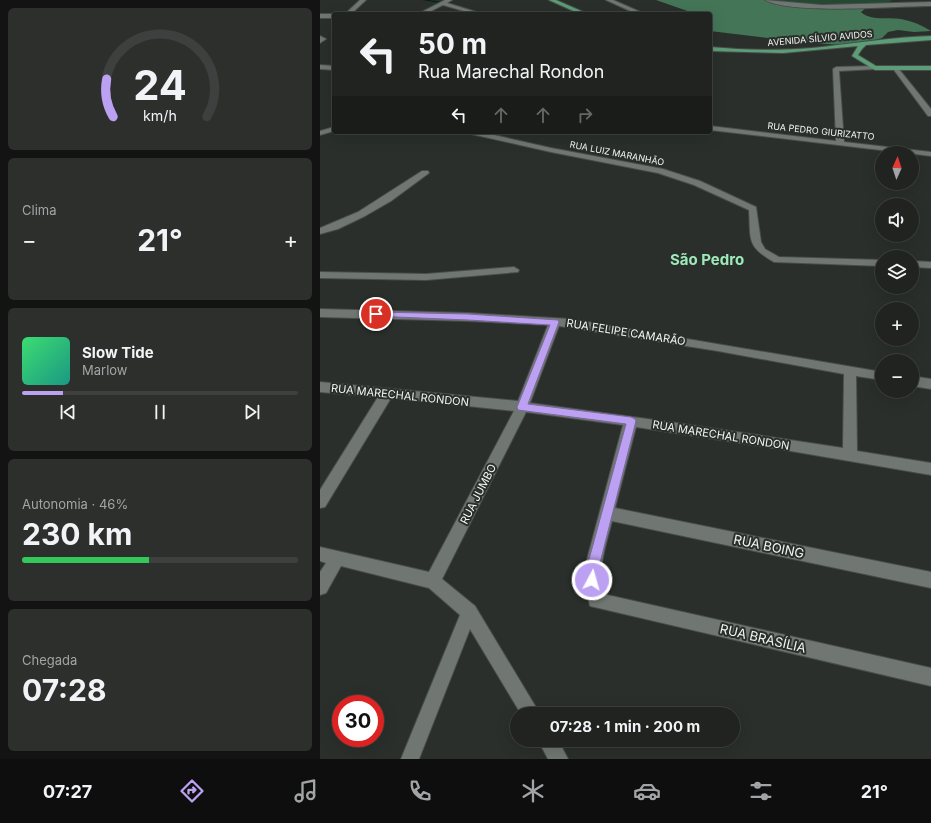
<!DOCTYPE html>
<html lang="pt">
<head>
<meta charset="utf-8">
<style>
  body { margin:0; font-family:Inter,sans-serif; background:#2d2f2d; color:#f1f3f6; height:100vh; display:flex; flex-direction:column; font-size:15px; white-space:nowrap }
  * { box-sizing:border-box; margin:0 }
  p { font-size:13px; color:#a2a4a5 }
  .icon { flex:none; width:22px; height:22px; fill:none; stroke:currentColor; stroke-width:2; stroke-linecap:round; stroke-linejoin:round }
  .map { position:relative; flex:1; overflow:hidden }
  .side { display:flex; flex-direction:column; gap:8px; padding:8px; background:#121312; width:320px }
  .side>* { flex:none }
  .hud { position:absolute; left:12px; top:12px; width:380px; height:122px; border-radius:4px; box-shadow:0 4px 16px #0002,0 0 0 1px #3d403e; background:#202320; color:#f1f3f6; overflow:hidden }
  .needle { width:26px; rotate:3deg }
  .controls { position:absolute; left:555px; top:146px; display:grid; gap:8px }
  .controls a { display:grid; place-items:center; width:44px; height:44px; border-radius:50%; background:#202320; box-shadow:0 4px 16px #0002,0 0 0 1px #3d403e; font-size:20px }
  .speed { position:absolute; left:12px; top:695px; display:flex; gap:8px; font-size:20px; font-weight:700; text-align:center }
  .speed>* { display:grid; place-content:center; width:52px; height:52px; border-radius:50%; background:#202320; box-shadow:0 4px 16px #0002,0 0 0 1px #3d403e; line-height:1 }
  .speed .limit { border:6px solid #d22; background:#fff; color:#111 }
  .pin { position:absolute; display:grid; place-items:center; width:34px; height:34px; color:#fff; margin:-17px; border:2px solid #fff; border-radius:50%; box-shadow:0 1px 4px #0007 }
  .me { position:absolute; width:44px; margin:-22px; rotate:6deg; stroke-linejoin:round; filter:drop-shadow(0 0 3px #0008) }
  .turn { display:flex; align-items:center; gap:14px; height:84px; padding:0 20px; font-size:18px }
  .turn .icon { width:52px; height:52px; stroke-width:2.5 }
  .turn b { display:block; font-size:28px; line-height:34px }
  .lanes { display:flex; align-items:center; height:38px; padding:0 20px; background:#0003; justify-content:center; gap:20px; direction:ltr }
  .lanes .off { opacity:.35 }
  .big { font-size:30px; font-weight:700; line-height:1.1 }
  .side .card { flex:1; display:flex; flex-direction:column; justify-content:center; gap:6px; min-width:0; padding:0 14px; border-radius:6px; background:#2d2f2d }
  .side .dial { align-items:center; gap:0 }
  .dial svg { height:104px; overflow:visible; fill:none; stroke:#3d403e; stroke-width:7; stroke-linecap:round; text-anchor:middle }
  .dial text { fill:#f1f3f6; stroke:none }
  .song { display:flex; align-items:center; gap:12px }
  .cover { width:48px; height:48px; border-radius:6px; background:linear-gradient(135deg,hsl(140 70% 55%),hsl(170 70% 35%)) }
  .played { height:4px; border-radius:2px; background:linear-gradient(90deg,#bca0f2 15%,#3d403e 15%) }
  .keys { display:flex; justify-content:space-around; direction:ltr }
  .heat { display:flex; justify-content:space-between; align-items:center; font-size:22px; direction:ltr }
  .charge { height:6px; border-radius:3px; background:linear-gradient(90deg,#34c759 46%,#3d403e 0) }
  .trip { position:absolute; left:190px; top:707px; width:230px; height:40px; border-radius:20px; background:#202320; box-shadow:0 4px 16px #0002,0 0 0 1px #3d403e; font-weight:700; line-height:40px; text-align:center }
  .tabs { display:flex; height:64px; justify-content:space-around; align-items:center; background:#0d0e0d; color:#a2a4a5 }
  .tabs .icon { width:28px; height:28px }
  .tabs .active { color:#bca0f2 }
  .tabs b { font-size:18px; color:#f1f3f6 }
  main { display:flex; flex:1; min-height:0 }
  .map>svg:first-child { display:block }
  .green { fill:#254833 }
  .forest { fill:#447557 }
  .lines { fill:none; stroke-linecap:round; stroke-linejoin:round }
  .stream { fill:#00230f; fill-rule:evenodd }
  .minor-casing { stroke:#484d4a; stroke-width:2 }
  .major-casing { stroke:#484d4a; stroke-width:2 }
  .minor { fill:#707772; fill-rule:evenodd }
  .major { fill:#5b9d77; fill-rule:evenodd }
  .route { fill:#bca0f2; stroke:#7a689d }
  .labels { text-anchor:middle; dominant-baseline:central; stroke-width:4; stroke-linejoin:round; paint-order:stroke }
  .far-street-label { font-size:9px; fill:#f2f6f3; stroke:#2a2f2b }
  .street-label { font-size:11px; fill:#f2f6f3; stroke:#2a2f2b }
  .near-street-label { font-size:13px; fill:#f2f6f3; stroke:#2a2f2b }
  .district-label { font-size:15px; font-weight:bold; fill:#9ee9b9; stroke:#2a2f2b }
</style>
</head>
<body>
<main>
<section class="side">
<div class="card dial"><svg viewBox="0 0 100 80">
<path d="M14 69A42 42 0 1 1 86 69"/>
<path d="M14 69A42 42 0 0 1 9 40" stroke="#bca0f2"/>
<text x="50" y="56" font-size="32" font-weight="700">24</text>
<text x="50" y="72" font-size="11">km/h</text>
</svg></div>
<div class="card"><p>Clima</p>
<div class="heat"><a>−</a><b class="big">21°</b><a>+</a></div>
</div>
<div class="card">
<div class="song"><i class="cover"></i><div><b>Slow Tide</b><p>Marlow</p></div></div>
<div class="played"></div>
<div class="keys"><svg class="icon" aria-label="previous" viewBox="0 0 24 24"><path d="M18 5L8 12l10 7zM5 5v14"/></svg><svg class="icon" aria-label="pause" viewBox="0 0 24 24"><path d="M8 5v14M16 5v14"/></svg><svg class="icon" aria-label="next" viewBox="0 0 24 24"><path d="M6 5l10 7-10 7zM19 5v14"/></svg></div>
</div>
<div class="card"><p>Autonomia · 46%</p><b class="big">230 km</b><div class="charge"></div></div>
<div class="card"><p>Chegada</p><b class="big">07:28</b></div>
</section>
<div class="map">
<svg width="611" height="759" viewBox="0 0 611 759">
  <rect width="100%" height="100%" fill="#2a2f2b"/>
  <path class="green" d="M 451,0 L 572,0 C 558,14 471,5 451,0 Z"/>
  <path class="forest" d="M 336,0 L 451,0 L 460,2 L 546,8 L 541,12 C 549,21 570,17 581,19 C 592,21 602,25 611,31 L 594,32 L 578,30 L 568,32 L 562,38 L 541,44 L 520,45 L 480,42 L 390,31 L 390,14 L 376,14 Z"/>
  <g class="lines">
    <path class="stream" d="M 102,0 L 109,0 L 122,2 L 121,3 Z"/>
    <g class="minor-casing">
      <path id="minor" d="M 40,0 L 46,0 L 31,14 L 25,14 Z
        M 125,0 L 132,0 L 127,3 L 163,14 L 154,14 L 123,5 L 105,14 L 98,14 Z
        M 286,0 L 293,0 L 325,14 L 317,14 Z
        M 445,0 L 502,5 L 611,2 L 611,6 C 577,6 471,15 445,0 Z
        M 0,14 L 14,14 L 14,18 L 0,18 Z
        M 0,36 L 6,39 L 0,43 Z
        M 0,65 L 14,66 L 14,70 L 0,69 Z
        M 555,66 L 557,67 L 557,69 L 519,71 L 524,142 L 611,152 L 611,156 L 390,130 L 390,126 L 516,141 L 513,69 L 516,67 Z
        M 576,67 L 578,68 L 611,109 L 611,116 L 608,116 L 574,70 L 573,69 Z
        M 14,127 L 14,131 L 0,135 L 0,131 Z
        M 147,132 L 161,132 L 231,148 L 343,169 L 380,181 L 436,207 L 441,242 L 445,249 L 459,257 L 562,260 L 562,266 L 454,262 C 426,246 431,240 429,210 L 374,185 L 338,173 L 231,152 L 151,134 Z
        M 102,171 L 108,171 L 109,173 L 71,201 L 45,216 L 18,229 L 0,234 L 0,228 L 38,212 Z
        M 592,261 L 611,262 L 611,268 L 592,267 Z
        M 194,267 L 199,270 L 198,272 L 106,280 L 0,278 L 0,272 L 106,274 Z
        M 0,309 L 148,313 L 250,319 L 562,372 L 562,380 L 536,376 L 537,451 L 611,463 L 611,475 L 459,449 L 316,427 L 295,508 L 611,572 L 611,588 L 292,521 C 286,545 277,569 283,594 L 611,668 L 611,686 L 270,606 L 264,580 L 266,563 L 303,425 L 206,412 L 122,579 L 155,606 L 220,714 L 201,714 L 150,629 L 99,759 L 81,759 L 140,615 L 109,588 L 21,566 L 6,593 L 0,595 L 0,572 L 6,563 L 0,561 L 0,547 L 109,572 L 194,411 L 71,398 L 5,507 L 0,508 L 0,490 L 58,397 L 0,392 L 0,382 L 198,401 L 228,325 L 148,321 L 0,317 ZM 239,326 L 398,351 L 524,374 L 523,448 L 357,423 L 210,403 Z
        M 592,376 L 611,379 L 611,389 L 592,386 Z
        M 218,740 L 238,740 L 248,759 L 228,759 Z"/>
    </g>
    <g class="major-casing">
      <path id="major" d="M 229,0 L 236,0 L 268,14 L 260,14 Z
        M 611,36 L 611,40 L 546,45 L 542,49 L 538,55 L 556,66 L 611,66 L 611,70 L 555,70 L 532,56 L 538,46 L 463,53 L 390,51 L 390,47 C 424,50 458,51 492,48 C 531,44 571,37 611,36 Z"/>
    </g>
    <use href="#minor" class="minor"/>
    <use href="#major" class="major"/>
  </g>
  <path class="route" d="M 56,312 L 148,314 L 238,320 L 239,322 L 208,404 L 311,417 L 315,419 L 316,421 L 280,563 L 276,584 L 272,586 L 268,584 L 266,580 L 268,563 L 306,424 L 198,410 L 197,407 L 230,325 L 148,320 L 53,316 L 52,314 Z"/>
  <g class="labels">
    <g class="far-street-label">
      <text transform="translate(500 38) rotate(-5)">AVENIDA SÍLVIO AVIDOS</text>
      <text transform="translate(501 131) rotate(6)">RUA PEDRO GIURIZATTO</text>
      <text transform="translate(297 153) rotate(11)">RUA LUIZ MARANHÃO</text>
    </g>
    <g class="street-label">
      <text transform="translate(306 332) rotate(9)">RUA FELIPE CAMARÃO</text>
      <text transform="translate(80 395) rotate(6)">RUA MARECHAL RONDON</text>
      <text transform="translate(401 435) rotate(9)">RUA MARECHAL RONDON</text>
      <text transform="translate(158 494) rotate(-63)">RUA JUMBO</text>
    </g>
    <g class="near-street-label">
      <text transform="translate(449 546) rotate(12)">RUA BOING</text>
      <text transform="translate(443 638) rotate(13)">RUA BRASÍLIA</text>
    </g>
    <g class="district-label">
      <text x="387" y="259">São Pedro</text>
    </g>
  </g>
</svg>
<div class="controls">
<a><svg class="needle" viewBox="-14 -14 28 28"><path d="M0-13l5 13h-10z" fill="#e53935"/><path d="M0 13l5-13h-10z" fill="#a2a4a5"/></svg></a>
<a><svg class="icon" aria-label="sound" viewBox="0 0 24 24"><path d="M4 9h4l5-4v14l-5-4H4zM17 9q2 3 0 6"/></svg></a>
<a><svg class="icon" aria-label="layers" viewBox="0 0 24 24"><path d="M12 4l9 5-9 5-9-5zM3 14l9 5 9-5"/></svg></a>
<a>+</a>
<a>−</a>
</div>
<div class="speed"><div class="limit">30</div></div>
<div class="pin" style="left:56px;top:314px;background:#d93025"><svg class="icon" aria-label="arrive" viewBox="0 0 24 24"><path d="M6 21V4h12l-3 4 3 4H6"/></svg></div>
<svg class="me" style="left:272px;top:580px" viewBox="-20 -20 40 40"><circle r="17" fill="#bca0f2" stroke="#fff" stroke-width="3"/><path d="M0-11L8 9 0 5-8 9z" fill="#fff"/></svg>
<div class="trip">07:28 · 1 min · 200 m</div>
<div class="hud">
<div class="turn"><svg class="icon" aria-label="left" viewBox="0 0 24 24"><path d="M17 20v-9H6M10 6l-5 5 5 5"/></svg><div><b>50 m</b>Rua Marechal Rondon</div></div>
<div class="lanes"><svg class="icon" aria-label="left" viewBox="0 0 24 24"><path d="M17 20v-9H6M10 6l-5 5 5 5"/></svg><svg class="icon off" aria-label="ahead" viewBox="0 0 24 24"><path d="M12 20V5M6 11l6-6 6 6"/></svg><svg class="icon off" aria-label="ahead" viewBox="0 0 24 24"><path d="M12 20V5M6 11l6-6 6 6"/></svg><svg class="icon off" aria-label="right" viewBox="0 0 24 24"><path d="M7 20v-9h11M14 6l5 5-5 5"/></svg></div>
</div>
</div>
</main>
<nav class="tabs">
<b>07:27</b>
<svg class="icon active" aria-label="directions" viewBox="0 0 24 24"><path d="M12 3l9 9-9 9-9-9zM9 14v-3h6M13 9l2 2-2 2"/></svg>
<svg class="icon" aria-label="music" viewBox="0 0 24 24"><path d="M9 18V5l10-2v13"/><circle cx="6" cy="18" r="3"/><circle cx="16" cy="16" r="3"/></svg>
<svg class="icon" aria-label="phone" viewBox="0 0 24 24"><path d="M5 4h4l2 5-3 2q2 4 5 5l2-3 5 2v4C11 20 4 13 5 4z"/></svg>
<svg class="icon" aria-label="climate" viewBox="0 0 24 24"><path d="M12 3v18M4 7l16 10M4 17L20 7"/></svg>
<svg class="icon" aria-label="car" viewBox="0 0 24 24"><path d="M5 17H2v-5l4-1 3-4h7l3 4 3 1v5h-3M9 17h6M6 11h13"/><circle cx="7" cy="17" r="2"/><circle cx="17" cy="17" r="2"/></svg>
<svg class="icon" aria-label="filters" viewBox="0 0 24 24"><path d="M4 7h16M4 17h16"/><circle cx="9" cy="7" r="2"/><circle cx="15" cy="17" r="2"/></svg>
<b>21°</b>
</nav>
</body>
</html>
